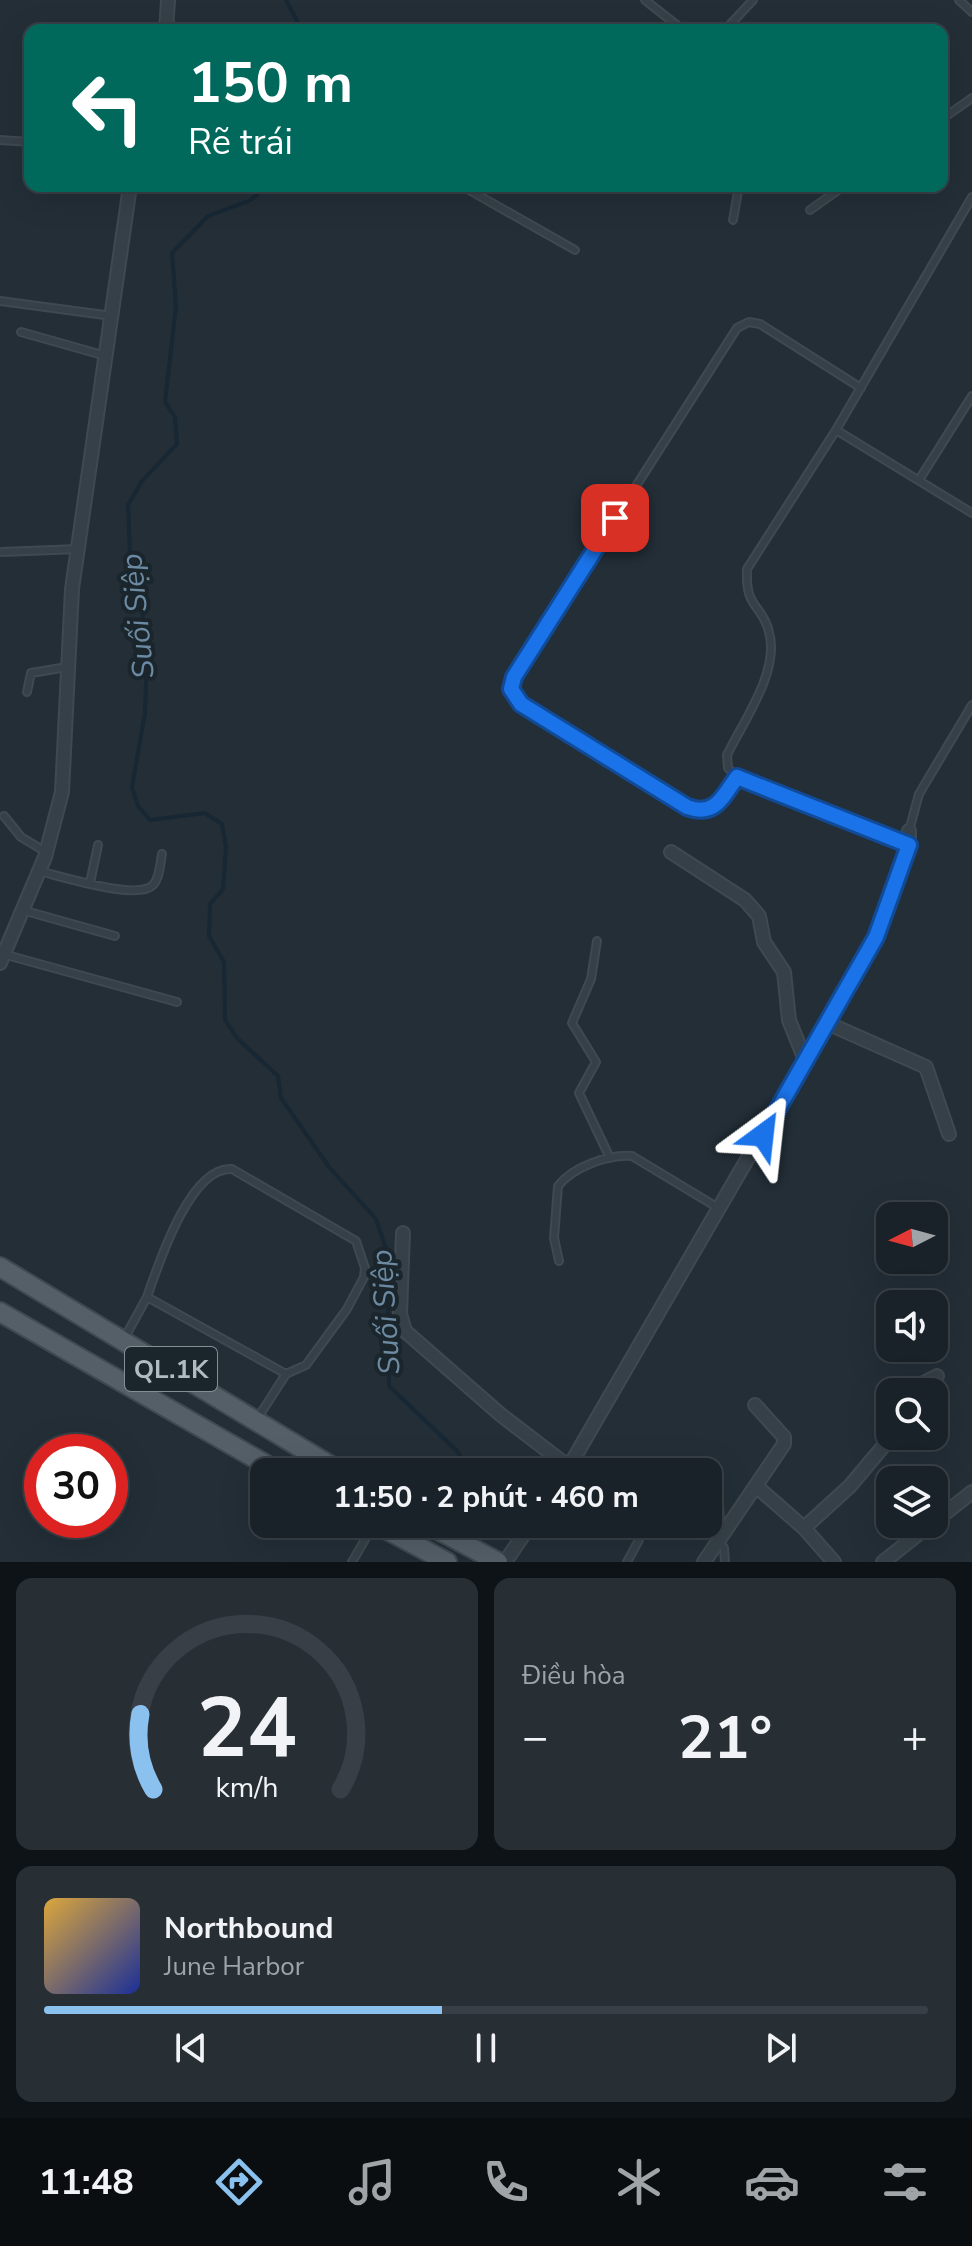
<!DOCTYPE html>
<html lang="vi">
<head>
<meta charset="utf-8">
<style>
  body { margin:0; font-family:"Nunito Sans",sans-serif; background:#272f35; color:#f1f3f6; height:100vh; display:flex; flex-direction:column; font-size:30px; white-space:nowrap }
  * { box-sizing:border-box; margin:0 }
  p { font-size:26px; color:#9fa4a8 }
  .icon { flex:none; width:44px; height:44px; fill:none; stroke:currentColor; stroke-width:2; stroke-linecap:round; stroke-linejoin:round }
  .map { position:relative; height:1562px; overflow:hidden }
  .drawer { display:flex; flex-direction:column; gap:16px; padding:16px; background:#0e1317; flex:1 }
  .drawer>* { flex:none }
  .hud { position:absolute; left:24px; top:24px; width:924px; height:168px; border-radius:16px; box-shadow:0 8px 32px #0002,0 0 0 2px #383f46; background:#00695c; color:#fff; overflow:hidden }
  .needle { width:52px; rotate:264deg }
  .buttons { position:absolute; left:876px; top:1202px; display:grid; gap:16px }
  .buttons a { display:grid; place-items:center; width:72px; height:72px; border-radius:16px; background:#1a2229; box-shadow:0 8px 32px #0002,0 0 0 2px #383f46; font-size:40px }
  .speed { position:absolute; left:24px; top:1434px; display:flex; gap:16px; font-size:40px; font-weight:700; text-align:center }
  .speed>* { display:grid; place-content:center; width:104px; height:104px; border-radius:50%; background:#1a2229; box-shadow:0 8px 32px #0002,0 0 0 2px #383f46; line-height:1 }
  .speed .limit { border:12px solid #d22; background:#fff; color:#111 }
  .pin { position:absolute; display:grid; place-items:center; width:68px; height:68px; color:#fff; margin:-34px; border-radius:16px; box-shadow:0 4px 12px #0006 }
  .me { position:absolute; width:88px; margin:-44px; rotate:30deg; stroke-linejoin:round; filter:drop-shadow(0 0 6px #0008) }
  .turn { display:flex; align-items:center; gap:28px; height:168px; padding:0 32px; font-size:36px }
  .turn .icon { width:104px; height:104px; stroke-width:2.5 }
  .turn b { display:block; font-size:56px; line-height:68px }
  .big { font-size:60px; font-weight:700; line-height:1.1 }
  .drawer .card { flex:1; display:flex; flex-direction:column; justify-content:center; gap:12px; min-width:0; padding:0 28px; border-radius:16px; background:#272f35 }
  .drawer .dial { align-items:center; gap:0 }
  .dial svg { height:208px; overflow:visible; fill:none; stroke:#383f46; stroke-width:7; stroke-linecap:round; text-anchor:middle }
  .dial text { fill:#f1f3f6; stroke:none }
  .song { display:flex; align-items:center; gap:24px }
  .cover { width:96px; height:96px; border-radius:12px; background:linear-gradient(135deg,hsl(40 70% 55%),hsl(230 70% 35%)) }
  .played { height:8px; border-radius:4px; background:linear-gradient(90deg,#8ac1ef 45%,#383f46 45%) }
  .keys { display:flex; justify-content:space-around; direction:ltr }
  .heat { display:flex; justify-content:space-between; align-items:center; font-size:44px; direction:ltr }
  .drawer .tiles { flex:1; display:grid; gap:16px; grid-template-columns:1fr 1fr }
  .card:last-child { grid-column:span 2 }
  .trip { position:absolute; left:250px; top:1458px; width:472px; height:80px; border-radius:16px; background:#1a2229; box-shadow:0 8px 32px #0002,0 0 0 2px #383f46; font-weight:700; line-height:80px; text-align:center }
  .menu { display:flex; height:128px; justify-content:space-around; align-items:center; background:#0a0e10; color:#9fa4a8 }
  .menu .icon { width:56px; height:56px }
  .menu .current { color:#8ac1ef }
  .menu b { font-size:36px; color:#f1f3f6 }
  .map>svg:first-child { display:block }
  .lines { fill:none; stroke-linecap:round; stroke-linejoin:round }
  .stream { stroke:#172734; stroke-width:4 }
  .service-casing { stroke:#3f4951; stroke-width:10 }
  .minor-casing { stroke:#3f4951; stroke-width:16 }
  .primary-casing { stroke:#3f4951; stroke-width:22 }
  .service { stroke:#364048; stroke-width:6 }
  .minor { stroke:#364048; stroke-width:12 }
  .primary { stroke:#545f68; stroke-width:18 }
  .route-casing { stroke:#114b97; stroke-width:20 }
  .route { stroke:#1a73e8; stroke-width:14 }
  .labels { text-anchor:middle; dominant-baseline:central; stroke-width:8; stroke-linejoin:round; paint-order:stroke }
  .shield { fill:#1b252c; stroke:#848e96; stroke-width:2 }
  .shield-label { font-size:26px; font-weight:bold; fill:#b1bbc4 }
  .water-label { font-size:30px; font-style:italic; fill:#6c8aa1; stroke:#1b252c }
</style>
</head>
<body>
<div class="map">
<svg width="972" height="1562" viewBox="0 0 972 1562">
  <rect width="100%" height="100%" fill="#232e37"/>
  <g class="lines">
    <path class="stream" d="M 286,0 L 302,30
      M 266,186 L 251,200 L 208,216 L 172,253 L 176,306 L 165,402 L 175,417 L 177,444 L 142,481 L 128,505 L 131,576 L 142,610 L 147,656 L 145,713 L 132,787 L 138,806 L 150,820 L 205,813 L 222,824 L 226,847 L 223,889 L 210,904 L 209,936 L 224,962 L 225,1020 L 237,1038 L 278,1076 L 281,1098 L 329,1167 L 376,1219 L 387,1252 L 389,1386 L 457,1451 L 469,1472"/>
    <g class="service-casing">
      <path id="service" d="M 645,0 L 683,30
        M 959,0 L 972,12
        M 725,30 L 753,0
        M 942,119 L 972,98
        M 0,140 L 30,142
        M 462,186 L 575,250
        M 810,210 L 844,186
        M 733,220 L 739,186
        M 0,301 L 112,316
        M 21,332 L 106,356
        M 836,430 L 972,513
        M 919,480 L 972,396
        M 2,552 L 78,549
        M 27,692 L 31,673 L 67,667
        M 737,777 C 722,798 715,817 687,807 L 521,704 L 511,689 L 514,677 L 737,328 L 749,322 L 760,324 L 861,388
        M 4,816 L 21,837 L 46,852
        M 909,831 L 919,794 L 972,705
        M 909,845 L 737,777 L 728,768 L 727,755 C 744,720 780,671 769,632 C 762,603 745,610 747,569 L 836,430 L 972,197
        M 39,871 C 60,876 138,901 153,885 C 160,877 160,864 162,854
        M 90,883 L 98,845
        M 22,910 L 115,936
        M 597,941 L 591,979 L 572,1023 L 596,1062 L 579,1093 L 610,1158
        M 3,954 L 177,1002
        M 559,1261 L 554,1238 L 558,1186 C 573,1167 608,1154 632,1156 L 720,1209
        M 147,1297 C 159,1263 190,1166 232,1169 L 356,1241 L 365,1268 L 364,1277 L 347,1309 L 306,1365 L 286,1374
        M 124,1339 L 147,1297 L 286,1374 L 257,1419
        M 717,1477 L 721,1532
        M 719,1541 L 724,1548 L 725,1562
        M 352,1562 L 374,1524
        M 627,1562 L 639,1540"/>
    </g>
    <g class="minor-casing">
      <path id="minor" d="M 166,30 L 168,0
        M 671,852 L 745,900 L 759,916 L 764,942 L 784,972 L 789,1020 L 805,1060
        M 0,963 L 45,857 L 62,792 L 72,589 L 130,186
        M 827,1023 L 926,1067 L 949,1134
        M 403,1233 L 400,1314 L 405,1331 L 501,1415 L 569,1467
        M 906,1392 L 937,1376
        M 566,1472 L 876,937 L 909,845 L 909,831
        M 756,1486 L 804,1528 L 850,1486 L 892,1436
        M 934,1522 L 972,1492
        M 804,1528 L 834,1562
        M 505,1562 L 531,1524
        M 704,1562 L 784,1444 L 784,1437 L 755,1405
        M 883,1562 L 931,1524"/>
    </g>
    <g class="primary-casing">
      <path id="primary" d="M 0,1267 L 341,1472
        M 0,1312 L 279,1472
        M 376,1524 L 447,1562
        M 427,1524 L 498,1562"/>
    </g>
    <use href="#service" class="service"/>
    <use href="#minor" class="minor"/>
    <use href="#primary" class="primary"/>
  </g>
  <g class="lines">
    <g class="route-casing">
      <path id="route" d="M 615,518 L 514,677 L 511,689 L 521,704 L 687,807 C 715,817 722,798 737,777 L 909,845 L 876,937 L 763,1135"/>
    </g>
    <use href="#route" class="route"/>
  </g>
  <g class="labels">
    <rect class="shield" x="125" y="1347" width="92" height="44" rx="6"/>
    <g class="shield-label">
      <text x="171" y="1369">QL.1K</text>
    </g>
    <g class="water-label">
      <text transform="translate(138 616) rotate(-96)">Suối Siệp</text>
      <text transform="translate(386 1312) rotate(-94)">Suối Siệp</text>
    </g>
  </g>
</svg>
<div class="buttons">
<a><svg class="needle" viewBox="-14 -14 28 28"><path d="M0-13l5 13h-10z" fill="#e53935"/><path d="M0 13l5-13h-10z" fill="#9fa4a8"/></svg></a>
<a><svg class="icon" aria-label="sound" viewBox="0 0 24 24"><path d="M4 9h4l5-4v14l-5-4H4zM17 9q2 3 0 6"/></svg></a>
<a><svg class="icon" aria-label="search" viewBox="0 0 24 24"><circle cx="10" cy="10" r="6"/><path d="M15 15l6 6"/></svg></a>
<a><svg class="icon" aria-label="layers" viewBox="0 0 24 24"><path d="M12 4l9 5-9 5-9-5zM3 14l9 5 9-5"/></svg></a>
</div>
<div class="speed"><div class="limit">30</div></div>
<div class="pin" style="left:615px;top:518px;background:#d93025"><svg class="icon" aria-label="arrive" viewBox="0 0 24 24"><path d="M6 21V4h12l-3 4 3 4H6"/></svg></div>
<svg class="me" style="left:763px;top:1135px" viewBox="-20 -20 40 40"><path d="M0-17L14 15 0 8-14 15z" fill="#1a73e8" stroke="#fff" stroke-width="4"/></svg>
<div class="trip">11:50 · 2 phút · 460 m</div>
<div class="hud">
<div class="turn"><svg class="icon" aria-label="left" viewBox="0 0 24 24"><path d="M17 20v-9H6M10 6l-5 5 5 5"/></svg><div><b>150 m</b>Rẽ trái</div></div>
</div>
</div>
<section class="drawer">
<div class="tiles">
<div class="card dial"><svg viewBox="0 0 100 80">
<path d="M14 69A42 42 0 1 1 86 69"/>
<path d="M14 69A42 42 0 0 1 9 40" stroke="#8ac1ef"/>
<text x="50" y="56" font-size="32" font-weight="700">24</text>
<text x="50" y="72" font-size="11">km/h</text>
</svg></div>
<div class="card"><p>Điều hòa</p>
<div class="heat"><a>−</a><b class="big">21°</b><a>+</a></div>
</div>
<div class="card">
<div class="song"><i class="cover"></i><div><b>Northbound</b><p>June Harbor</p></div></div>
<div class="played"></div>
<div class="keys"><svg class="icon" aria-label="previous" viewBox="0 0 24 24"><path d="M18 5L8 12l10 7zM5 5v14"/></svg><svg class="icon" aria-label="pause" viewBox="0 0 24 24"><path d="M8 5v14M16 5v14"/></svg><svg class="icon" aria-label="next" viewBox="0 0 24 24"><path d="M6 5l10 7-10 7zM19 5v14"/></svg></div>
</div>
</div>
</section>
<nav class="menu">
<b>11:48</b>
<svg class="icon current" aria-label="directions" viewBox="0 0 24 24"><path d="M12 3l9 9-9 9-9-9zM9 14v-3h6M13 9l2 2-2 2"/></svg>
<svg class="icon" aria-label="music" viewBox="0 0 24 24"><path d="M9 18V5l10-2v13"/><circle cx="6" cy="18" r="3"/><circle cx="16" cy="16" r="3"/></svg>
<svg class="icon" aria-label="phone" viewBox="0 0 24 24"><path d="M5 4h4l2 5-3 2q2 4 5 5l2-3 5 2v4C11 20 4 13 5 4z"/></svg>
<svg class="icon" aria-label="climate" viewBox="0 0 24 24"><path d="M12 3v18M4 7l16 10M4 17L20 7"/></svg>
<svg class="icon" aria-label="car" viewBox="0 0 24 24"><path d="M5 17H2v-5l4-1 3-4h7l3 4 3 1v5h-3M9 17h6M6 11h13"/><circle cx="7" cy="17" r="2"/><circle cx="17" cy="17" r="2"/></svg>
<svg class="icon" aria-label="filters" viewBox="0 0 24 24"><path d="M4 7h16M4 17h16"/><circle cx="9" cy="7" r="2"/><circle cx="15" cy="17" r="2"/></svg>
</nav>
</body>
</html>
